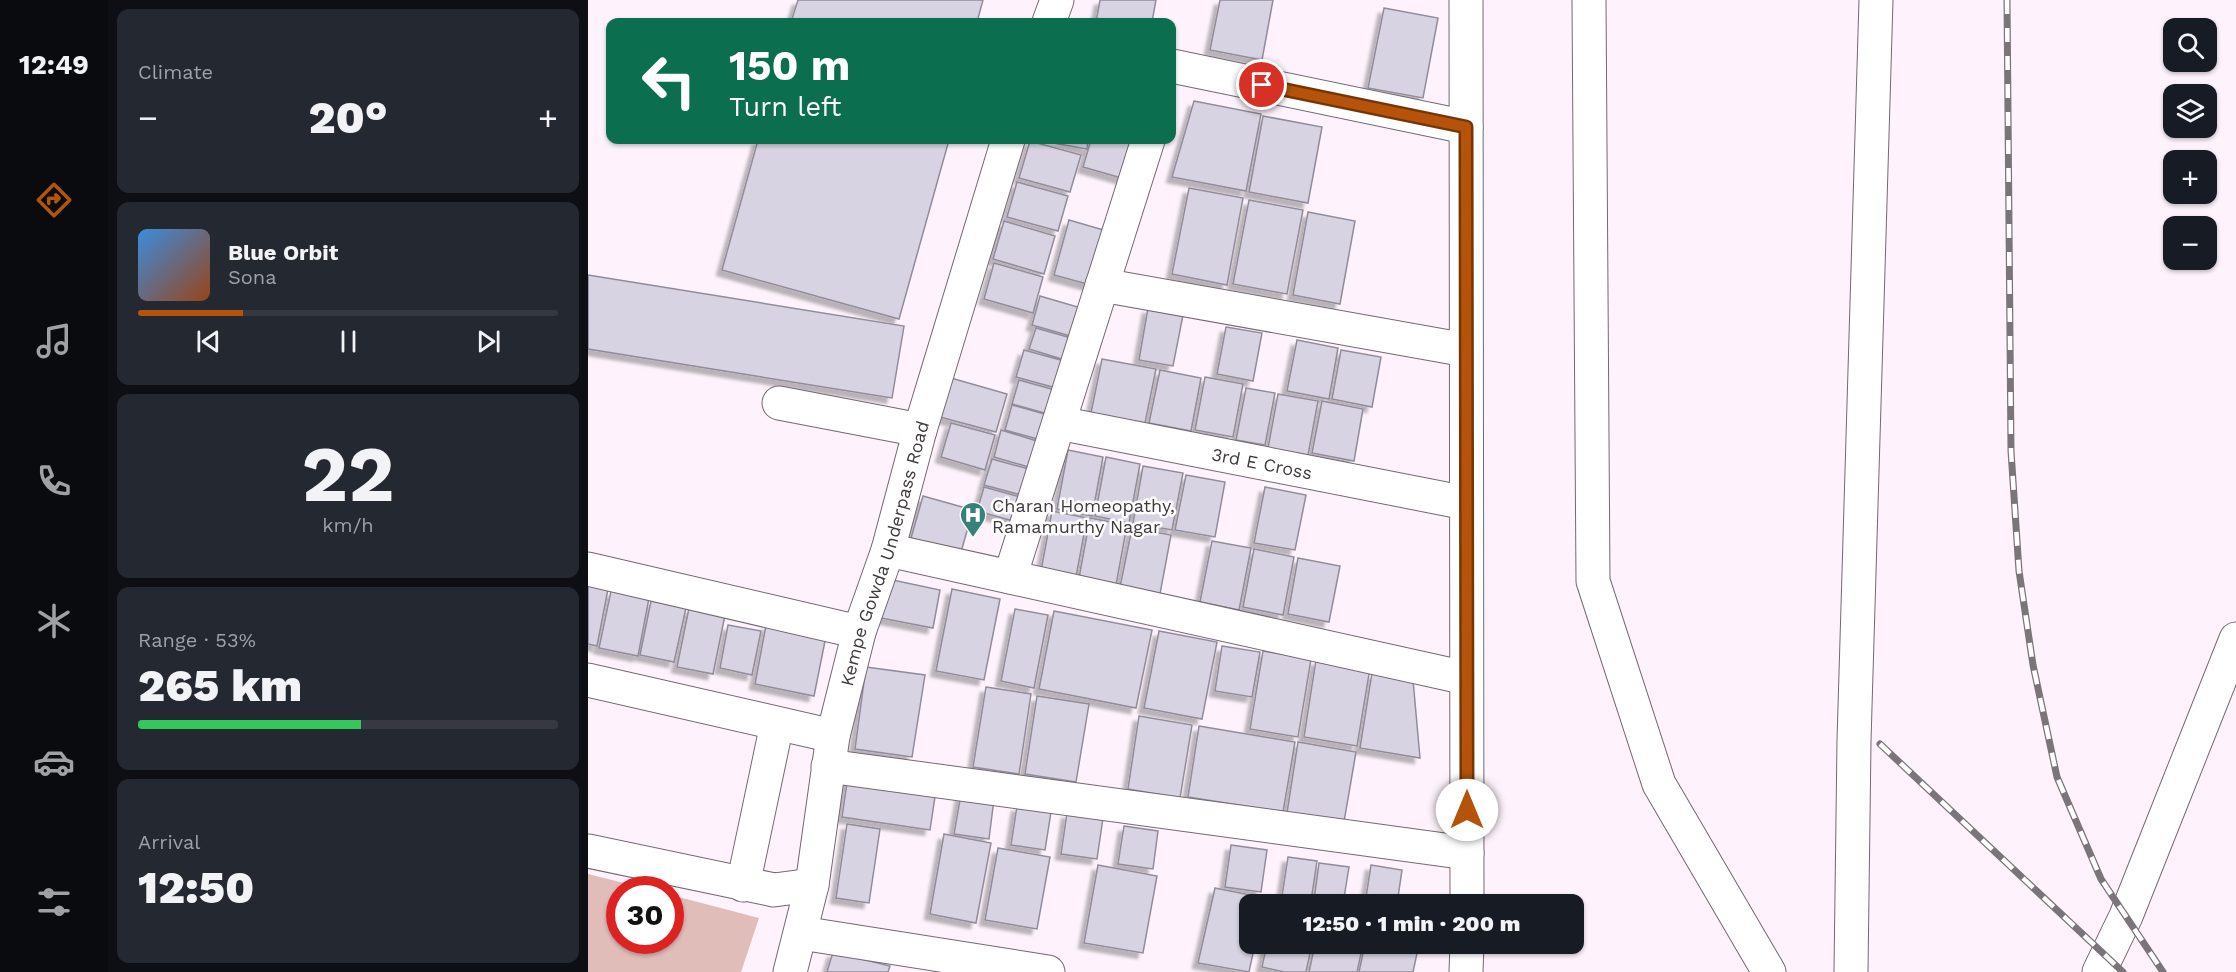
<!DOCTYPE html>
<html lang="en">
<head>
<meta charset="utf-8">
<style>
  body { margin:0; font-family:"Work Sans",sans-serif; background:#242831; color:#f1f3f6; height:100vh; display:flex; flex-direction:column; font-size:22px; white-space:nowrap }
  * { box-sizing:border-box; margin:0 }
  p { font-size:20px; color:#9ea1a6 }
  .icon { flex:none; width:33px; height:33px; fill:none; stroke:currentColor; stroke-width:2; stroke-linecap:round; stroke-linejoin:round }
  .map { position:relative; flex:1; overflow:hidden }
  .details { display:flex; flex-direction:column; gap:9px; padding:9px; background:#0d0f14; width:480px }
  .details>* { flex:none }
  .banner { position:absolute; left:18px; top:18px; width:570px; height:126px; border-radius:12px; box-shadow:0 2px 4px #0004; background:#0b6e4f; color:#fff; overflow:hidden }
  .fabs { position:absolute; left:1575px; top:18px; display:grid; gap:12px }
  .fabs a { display:grid; place-items:center; width:54px; height:54px; border-radius:12px; background:#171b24; box-shadow:0 2px 4px #0004; font-size:30px }
  .speed { position:absolute; left:18px; top:876px; display:flex; gap:12px; font-size:30px; font-weight:700; text-align:center }
  .speed>* { display:grid; place-content:center; width:78px; height:78px; border-radius:50%; background:#171b24; box-shadow:0 2px 4px #0004; line-height:1 }
  .speed .limit { border:9px solid #d22; background:#fff; color:#111 }
  .pin { position:absolute; display:grid; place-items:center; width:51px; height:51px; color:#fff; margin:-26px; border:3px solid #fff; border-radius:50%; box-shadow:0 2px 6px #0007 }
  .me { position:absolute; width:66px; margin:-33px; rotate:0deg; stroke-linejoin:round; filter:drop-shadow(0 0 4px #0008) }
  .turn { display:flex; align-items:center; gap:21px; height:126px; padding:0 24px; font-size:27px }
  .turn .icon { width:78px; height:78px; stroke-width:2.5 }
  .turn b { display:block; font-size:42px; line-height:51px }
  .big { font-size:45px; font-weight:800; line-height:1.1 }
  .details .tile { flex:1; display:flex; flex-direction:column; justify-content:center; gap:9px; min-width:0; padding:0 21px; border-radius:12px; background:#242831 }
  .details .dial { align-items:center; gap:0 }
  .dial b { font-size:78px; line-height:1 }
  .song { display:flex; align-items:center; gap:18px }
  .cover { width:72px; height:72px; border-radius:9px; background:linear-gradient(135deg,hsl(210 70% 55%),hsl(20 70% 35%)) }
  .played { height:6px; border-radius:3px; background:linear-gradient(90deg,#b45309 25%,#363941 25%) }
  .keys { display:flex; justify-content:space-around; direction:ltr }
  .heat { display:flex; justify-content:space-between; align-items:center; font-size:33px; direction:ltr }
  .charge { height:9px; border-radius:4px; background:linear-gradient(90deg,#34c759 53%,#363941 0) }
  .trip { position:absolute; left:651px; top:894px; width:345px; height:60px; border-radius:12px; background:#171b24; box-shadow:0 2px 4px #0004; font-weight:800; line-height:60px; text-align:center }
  main { display:flex; flex:1; min-height:0 }
  .tab-bar { display:flex; flex-direction:column; width:108px; justify-content:space-around; align-items:center; background:#090b0e; color:#9ea1a6 }
  .tab-bar .icon { width:42px; height:42px }
  .tab-bar .active { color:#b45309 }
  .tab-bar b { font-size:27px; color:#f1f3f6 }
  .map>svg:first-child { display:block }
  .green { fill:#e0bdb9 }
  .building { fill:#d8d3e2; stroke:#918c9a; stroke-width:1.5; filter:url(#shadow) }
  .lines { fill:none; stroke-linecap:round; stroke-linejoin:round }
  .minor-casing { stroke:#746872; stroke-width:35 }
  .minor { stroke:#fff; stroke-width:33 }
  .rail-casing { stroke:#7b747a; stroke-width:7 }
  .rail { stroke:#fff; stroke-width:4.5; stroke-dasharray:14; stroke-linecap:butt }
  .route-casing { stroke:#753606; stroke-width:15 }
  .route { stroke:#b45309; stroke-width:10 }
  .labels { text-anchor:middle; dominant-baseline:central; stroke-width:5; stroke-linejoin:round; paint-order:stroke }
  .street-label { font-size:18px; fill:#3f3a3e; stroke:#fff }
  .poi-label { font-size:18px; fill:#3f3a3e; stroke:#fff; text-anchor:start }
</style>
</head>
<body>
<main>
<nav class="tab-bar">
<b>12:49</b>
<svg class="icon active" aria-label="directions" viewBox="0 0 24 24"><path d="M12 3l9 9-9 9-9-9zM9 14v-3h6M13 9l2 2-2 2"/></svg>
<svg class="icon" aria-label="music" viewBox="0 0 24 24"><path d="M9 18V5l10-2v13"/><circle cx="6" cy="18" r="3"/><circle cx="16" cy="16" r="3"/></svg>
<svg class="icon" aria-label="phone" viewBox="0 0 24 24"><path d="M5 4h4l2 5-3 2q2 4 5 5l2-3 5 2v4C11 20 4 13 5 4z"/></svg>
<svg class="icon" aria-label="climate" viewBox="0 0 24 24"><path d="M12 3v18M4 7l16 10M4 17L20 7"/></svg>
<svg class="icon" aria-label="car" viewBox="0 0 24 24"><path d="M5 17H2v-5l4-1 3-4h7l3 4 3 1v5h-3M9 17h6M6 11h13"/><circle cx="7" cy="17" r="2"/><circle cx="17" cy="17" r="2"/></svg>
<svg class="icon" aria-label="filters" viewBox="0 0 24 24"><path d="M4 7h16M4 17h16"/><circle cx="9" cy="7" r="2"/><circle cx="15" cy="17" r="2"/></svg>
</nav>
<section class="details">
<div class="tile"><p>Climate</p>
<div class="heat"><a>−</a><b class="big">20°</b><a>+</a></div>
</div>
<div class="tile">
<div class="song"><i class="cover"></i><div><b>Blue Orbit</b><p>Sona</p></div></div>
<div class="played"></div>
<div class="keys"><svg class="icon" aria-label="previous" viewBox="0 0 24 24"><path d="M18 5L8 12l10 7zM5 5v14"/></svg><svg class="icon" aria-label="pause" viewBox="0 0 24 24"><path d="M8 5v14M16 5v14"/></svg><svg class="icon" aria-label="next" viewBox="0 0 24 24"><path d="M6 5l10 7-10 7zM19 5v14"/></svg></div>
</div>
<div class="tile dial"><b>22</b><p>km/h</p></div>
<div class="tile"><p>Range · 53%</p><b class="big">265 km</b><div class="charge"></div></div>
<div class="tile"><p>Arrival</p><b class="big">12:50</b></div>
</section>
<div class="map">
<svg width="1648" height="972" viewBox="0 0 1648 972">
  <defs>
    <filter id="shadow"><feDropShadow dx="-5.5" dy="5.5" stdDeviation="1.5" flood-color="#0004"/></filter>
  </defs>
  <rect width="100%" height="100%" fill="#fef3fc"/>
  <path class="green" d="M 0,874 L 60,889 L 32,890 L 32,940 L 82,940 L 83,895 L 171,918 L 153,972 L 0,972 Z"/>
  <path class="building" d="M 210,0 L 395,0 L 389,22 L 203,22 Z
    M 512,0 L 568,0 L 564,22 L 508,22 Z
    M 632,0 L 685,0 L 674,60 L 622,50 Z
    M 796,8 L 850,18 L 835,98 L 780,88 Z
    M 606,101 L 673,114 L 658,191 L 584,177 Z
    M 675,116 L 734,127 L 720,203 L 661,192 Z
    M 170,140 L 361,140 L 311,319 L 134,270 Z
    M 448,140 L 500,140 L 499,149 Z
    M 503,140 L 548,140 L 537,179 L 495,167 Z
    M 442,141 L 493,155 L 482,192 L 431,178 Z
    M 429,182 L 480,196 L 470,231 L 419,217 Z
    M 601,188 L 655,198 L 639,285 L 584,274 Z
    M 661,200 L 715,210 L 699,294 L 645,284 Z
    M 720,212 L 767,221 L 752,304 L 705,295 Z
    M 481,220 L 519,231 L 503,285 L 466,275 Z
    M 416,221 L 467,236 L 456,274 L 405,259 Z
    M 406,263 L 455,277 L 445,313 L 396,299 Z
    M 0,275 L 316,326 L 304,398 L 0,349 Z
    M 452,296 L 493,308 L 486,337 L 444,325 Z
    M 560,308 L 595,315 L 585,366 L 551,360 Z
    M 638,327 L 674,333 L 665,381 L 629,374 Z
    M 448,328 L 483,338 L 477,360 L 441,349 Z
    M 709,340 L 750,348 L 741,399 L 699,391 Z
    M 436,350 L 476,361 L 468,388 L 428,377 Z
    M 753,350 L 793,357 L 784,407 L 744,399 Z
    M 514,359 L 568,369 L 557,423 L 503,413 Z
    M 572,370 L 613,378 L 603,431 L 561,423 Z
    M 617,377 L 655,384 L 645,437 L 607,430 Z
    M 363,378 L 419,394 L 408,432 L 352,417 Z
    M 431,380 L 467,390 L 460,414 L 424,404 Z
    M 658,388 L 687,393 L 677,445 L 648,440 Z
    M 690,394 L 730,401 L 720,455 L 680,448 Z
    M 734,401 L 775,409 L 766,461 L 724,453 Z
    M 424,405 L 460,415 L 453,440 L 417,430 Z
    M 363,423 L 407,435 L 397,470 L 353,457 Z
    M 413,430 L 452,442 L 444,468 L 406,457 Z
    M 480,450 L 515,457 L 504,516 L 469,509 Z
    M 518,457 L 552,464 L 541,523 L 507,516 Z
    M 404,459 L 444,470 L 437,496 L 396,485 Z
    M 555,466 L 595,473 L 584,530 L 545,523 Z
    M 598,475 L 637,482 L 627,537 L 587,530 Z
    M 396,487 L 436,498 L 429,522 L 389,511 Z
    M 677,487 L 718,495 L 707,550 L 666,543 Z
    M 335,496 L 385,510 L 373,552 L 323,538 Z
    M 464,511 L 499,518 L 488,577 L 453,571 Z
    M 502,518 L 539,525 L 528,585 L 491,578 Z
    M 544,528 L 583,535 L 572,594 L 532,587 Z
    M 624,541 L 663,548 L 651,610 L 612,602 Z
    M 666,549 L 706,557 L 695,615 L 655,607 Z
    M 710,558 L 752,566 L 741,622 L 700,614 Z
    M 300,579 L 352,590 L 345,628 L 293,618 Z
    M 0,585 L 20,589 L 9,646 L 0,644 Z
    M 364,589 L 412,599 L 396,680 L 348,671 Z
    M 23,591 L 61,598 L 50,656 L 11,648 Z
    M 63,601 L 98,608 L 86,662 L 52,655 Z
    M 101,608 L 137,615 L 125,674 L 89,667 Z
    M 427,609 L 460,615 L 446,688 L 413,681 Z
    M 466,611 L 564,630 L 548,708 L 451,689 Z
    M 140,625 L 173,631 L 164,675 L 132,668 Z
    M 178,625 L 238,636 L 226,696 L 167,684 Z
    M 571,631 L 629,642 L 614,719 L 556,708 Z
    M 634,646 L 672,652 L 664,697 L 627,691 Z
    M 675,651 L 723,659 L 710,737 L 662,729 Z
    M 728,660 L 782,668 L 769,746 L 716,737 Z
    M 278,667 L 337,675 L 324,757 L 267,749 Z
    M 784,673 L 825,680 L 832,758 L 772,748 Z
    M 398,687 L 443,694 L 431,774 L 385,767 Z
    M 449,696 L 501,704 L 488,782 L 437,774 Z
    M 551,716 L 604,725 L 592,798 L 540,789 Z
    M 611,726 L 707,742 L 695,812 L 600,797 Z
    M 710,742 L 768,752 L 756,822 L 699,813 Z
    M 260,776 L 348,790 L 342,830 L 254,817 Z
    M 373,794 L 406,799 L 401,839 L 366,834 Z
    M 429,806 L 463,812 L 457,850 L 423,845 Z
    M 479,813 L 515,818 L 509,859 L 473,854 Z
    M 259,824 L 292,829 L 281,903 L 248,898 Z
    M 536,826 L 570,831 L 565,869 L 530,864 Z
    M 356,834 L 403,843 L 388,923 L 342,914 Z
    M 643,845 L 679,850 L 673,892 L 637,887 Z
    M 410,848 L 462,857 L 449,929 L 397,920 Z
    M 700,857 L 729,861 L 723,901 L 694,896 Z
    M 731,863 L 761,867 L 755,904 L 726,900 Z
    M 510,865 L 569,876 L 555,953 L 496,943 Z
    M 783,865 L 814,870 L 809,904 L 777,904 Z
    M 627,888 L 677,898 L 676,904 L 662,904 L 662,944 L 667,944 L 661,972 L 610,963 Z
    M 679,944 L 724,944 L 718,972 L 696,972 L 674,967 Z
    M 727,944 L 775,944 L 769,972 L 721,972 Z
    M 777,944 L 831,944 L 825,972 L 771,972 Z
    M 245,952 L 302,966 L 300,972 L 239,972 Z"/>
  <g class="lines">
    <g class="minor-casing">
      <g id="minor">
        <path d="M 878,0 L 879,904"/>
        <path d="M 1001,0 L 1005,581 L 1071,784 L 1181,972"/>
        <path d="M 461,22 L 469,0"/>
        <path d="M 584,66 L 878,127"/>
        <path d="M 514,285 L 878,350"/>
        <path d="M 191,403 L 332,430"/>
        <path id="s1" d="M 471,423 L 878,503"/>
        <path d="M 300,550 L 878,678"/>
        <path d="M 0,569 L 271,632"/>
        <path d="M 422,577 L 560,140"/>
        <path d="M 0,680 L 245,736"/>
        <path d="M 240,766 L 879,853"/>
        <path d="M 0,851 L 186,890 L 224,885"/>
        <path d="M 155,885 L 189,724"/>
        <path d="M 213,933 L 460,972"/>
        <path id="s2" d="M 202,972 L 224,885 L 245,736 L 271,632 L 300,550 L 332,430 L 420,140"/>
        <path d="M 878,972 L 879,944"/>
        <path d="M 1263,972 L 1266,741 L 1288,0"/>
        <path d="M 1511,972 L 1538,916 L 1648,639"/>
      </g>
    </g>
    <use href="#minor" class="minor"/>
    <g class="rail-casing">
      <path id="rail" d="M 1419,0 L 1423,451 L 1431,571 L 1445,665 L 1469,777 L 1513,879 L 1575,972
        M 1292,744 L 1535,972"/>
    </g>
    <use href="#rail" class="rail"/>
  </g>
  <g class="lines">
    <g class="route-casing">
      <path id="route" d="M 674,85 L 878,127 L 879,810"/>
    </g>
    <use href="#route" class="route"/>
  </g>
  <defs>
    <g id="hospital-pin" transform="scale(1.35)"><path d="M0 17L-7.5 6A9.5 9.5 0 1 1 7.5 6Z" fill="#38807b" stroke="#fff"/><path d="M-5-5h3v3.5h4V-5h3V5h-3V1.5h-4V5h-3Z" fill="#fff"/></g>
  </defs>
  <g fill-rule="evenodd">
    <use href="#hospital-pin" x="385" y="515"/>
  </g>
  <g class="labels">
    <g class="street-label">
      <text stroke="none"><textPath href="#s1" startOffset="207">3rd E Cross</textPath></text>
      <text stroke="none"><textPath href="#s2" startOffset="430">Kempe Gowda Underpass Road</textPath></text>
    </g>
    <g class="poi-label">
      <text x="404" y="505">Charan Homeopathy,<tspan x="404" dy="21">Ramamurthy Nagar</tspan></text>
    </g>
  </g>
</svg>
<div class="fabs">
<a><svg class="icon" aria-label="search" viewBox="0 0 24 24"><circle cx="10" cy="10" r="6"/><path d="M15 15l6 6"/></svg></a>
<a><svg class="icon" aria-label="layers" viewBox="0 0 24 24"><path d="M12 4l9 5-9 5-9-5zM3 14l9 5 9-5"/></svg></a>
<a>+</a>
<a>−</a>
</div>
<div class="speed"><div class="limit">30</div></div>
<div class="pin" style="left:674px;top:85px;background:#d93025"><svg class="icon" aria-label="arrive" viewBox="0 0 24 24"><path d="M6 21V4h12l-3 4 3 4H6"/></svg></div>
<svg class="me" style="left:879px;top:810px" viewBox="-20 -20 40 40"><circle r="19" fill="#fff"/><path d="M0-13L10 11 0 6-10 11z" fill="#b45309"/></svg>
<div class="trip">12:50 · 1 min · 200 m</div>
<div class="banner">
<div class="turn"><svg class="icon" aria-label="left" viewBox="0 0 24 24"><path d="M17 20v-9H6M10 6l-5 5 5 5"/></svg><div><b>150 m</b>Turn left</div></div>
</div>
</div>
</main>
</body>
</html>
